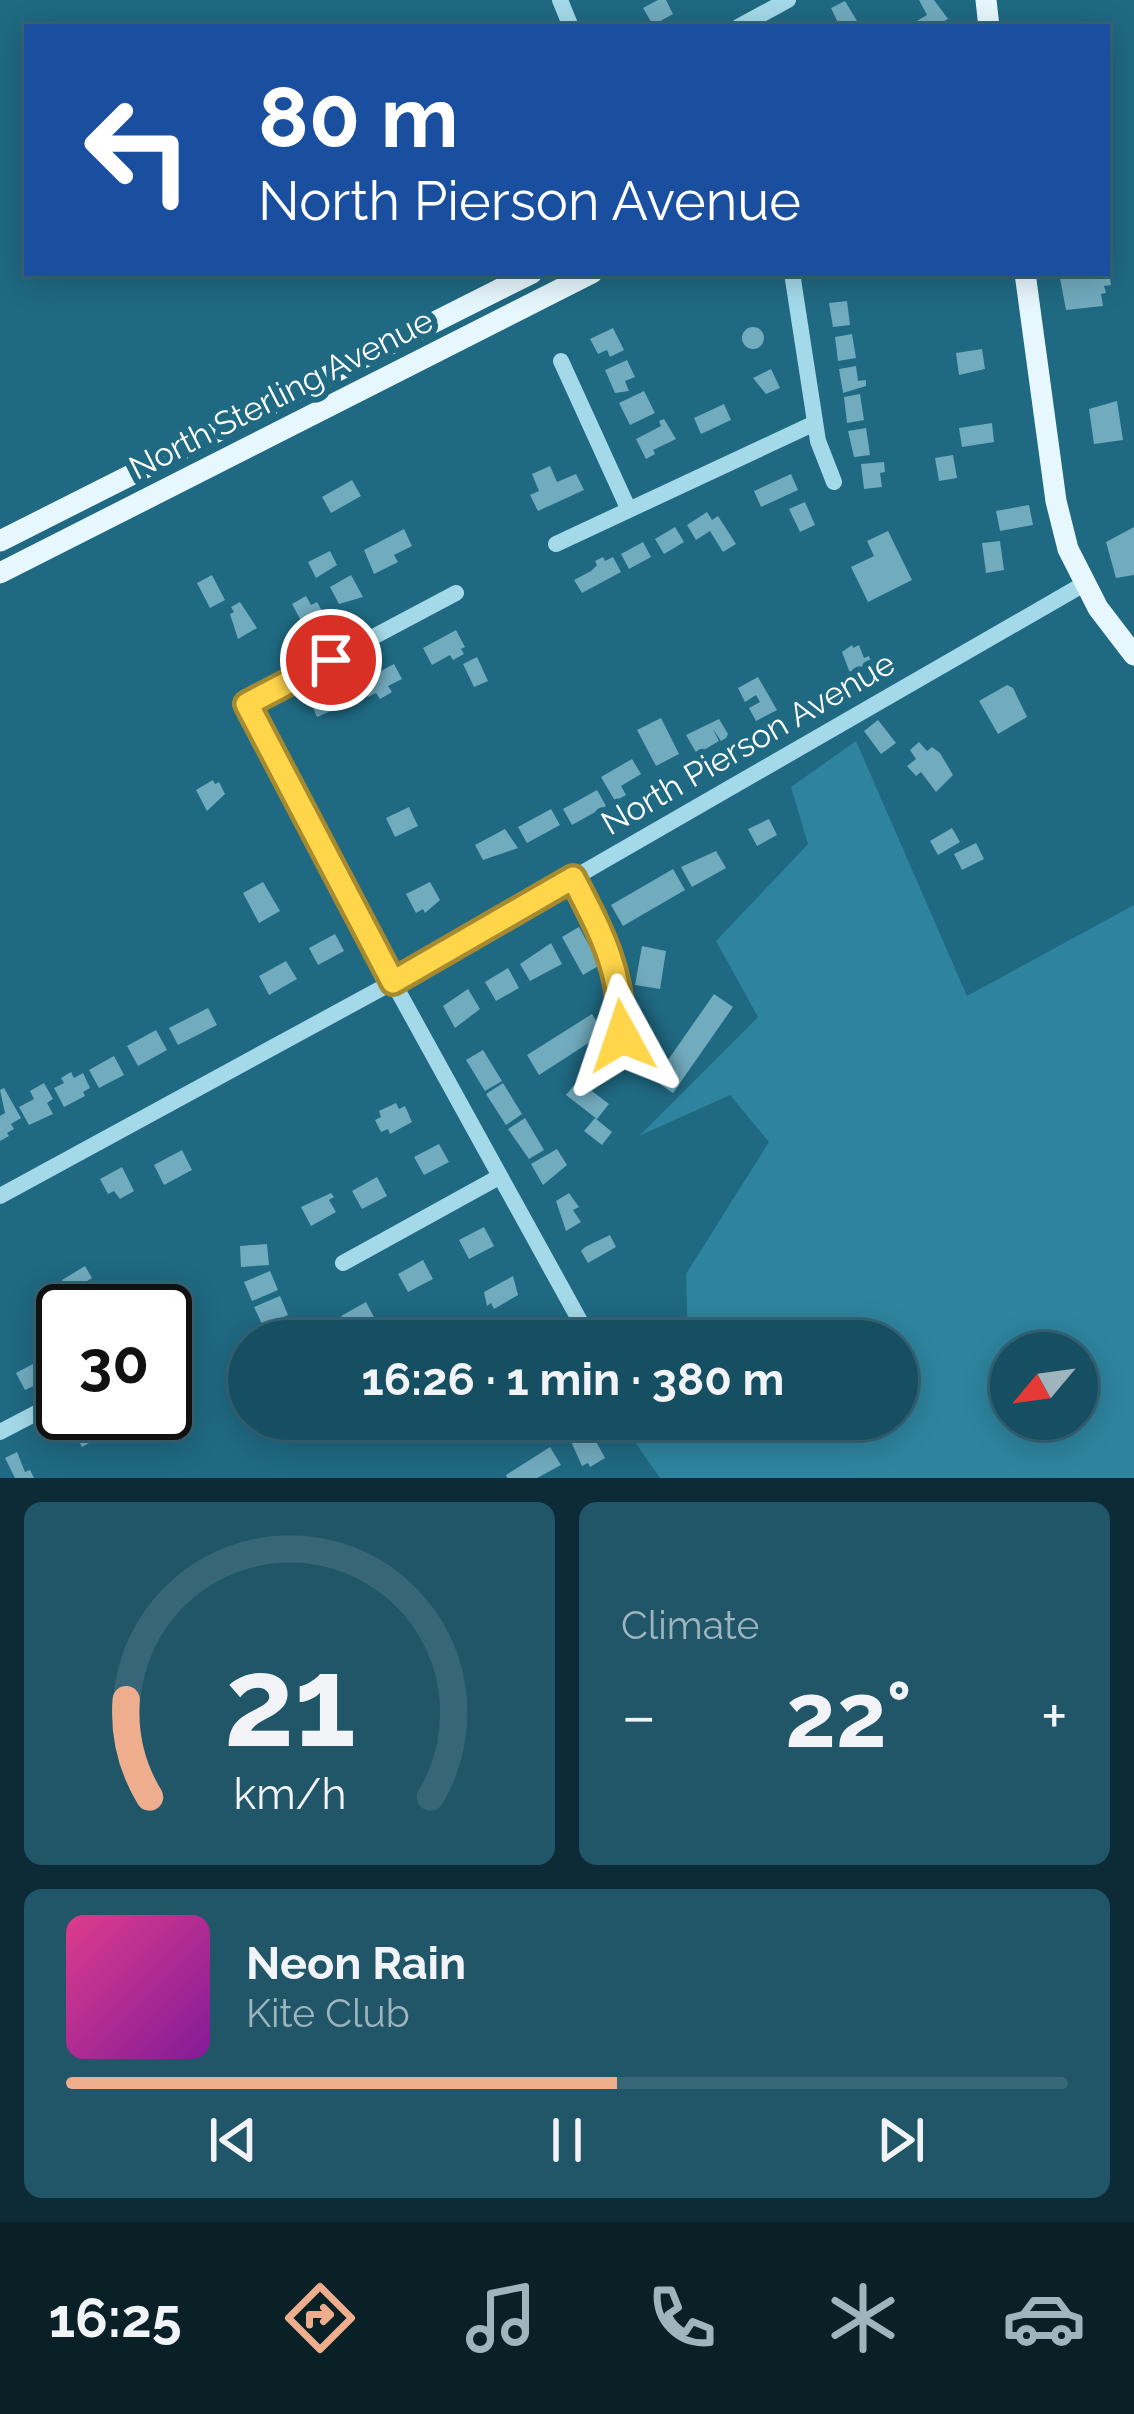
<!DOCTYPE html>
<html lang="en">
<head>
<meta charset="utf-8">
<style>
  body { margin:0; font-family:Raleway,sans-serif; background:#205668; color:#f1f3f6; height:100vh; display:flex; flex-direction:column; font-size:45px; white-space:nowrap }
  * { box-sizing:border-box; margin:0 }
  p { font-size:39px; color:#9eb5be }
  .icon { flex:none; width:66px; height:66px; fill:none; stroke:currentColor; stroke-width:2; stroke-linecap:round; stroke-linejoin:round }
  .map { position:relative; height:1478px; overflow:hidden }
  .sheet { display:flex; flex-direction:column; gap:24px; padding:24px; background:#0d2b36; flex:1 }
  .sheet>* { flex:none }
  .banner { position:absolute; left:24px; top:24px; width:1086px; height:252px; border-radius:0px; box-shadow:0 6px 30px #0003,0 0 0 3px #366677; background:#1a4fa0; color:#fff; overflow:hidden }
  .needle { width:78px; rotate:241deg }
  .buttons { position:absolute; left:990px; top:1332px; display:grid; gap:24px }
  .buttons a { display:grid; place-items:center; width:108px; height:108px; border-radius:50%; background:#174f62; box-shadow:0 6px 30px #0003,0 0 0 3px #366677; font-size:60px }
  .speed { position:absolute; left:36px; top:1284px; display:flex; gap:24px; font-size:60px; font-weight:700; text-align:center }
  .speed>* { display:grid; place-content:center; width:156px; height:156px; border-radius:50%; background:#174f62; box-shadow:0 6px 30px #0003,0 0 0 3px #366677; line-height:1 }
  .speed .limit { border:6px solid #111; border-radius:18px; background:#fff; color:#111 }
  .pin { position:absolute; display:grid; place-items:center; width:102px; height:102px; color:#fff; margin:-51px; border:6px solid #fff; border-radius:50%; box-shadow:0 3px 12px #0007 }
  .me { position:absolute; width:132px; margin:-66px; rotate:355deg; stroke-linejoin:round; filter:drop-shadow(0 0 9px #0008) }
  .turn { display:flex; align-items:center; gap:42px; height:252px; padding:0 36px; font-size:54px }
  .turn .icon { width:156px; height:156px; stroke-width:2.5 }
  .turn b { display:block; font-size:84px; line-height:102px }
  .big { font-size:90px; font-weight:700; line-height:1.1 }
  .sheet .card { flex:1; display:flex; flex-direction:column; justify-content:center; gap:18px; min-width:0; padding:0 42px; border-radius:18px; background:#205668 }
  .sheet .dial { align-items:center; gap:0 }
  .dial svg { height:312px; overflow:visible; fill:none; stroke:#366677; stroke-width:7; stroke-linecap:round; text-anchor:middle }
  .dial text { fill:#f1f3f6; stroke:none }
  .song { display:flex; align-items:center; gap:36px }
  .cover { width:144px; height:144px; border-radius:18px; background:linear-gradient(135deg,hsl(330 70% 55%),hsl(290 70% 35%)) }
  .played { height:12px; border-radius:6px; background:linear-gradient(90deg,#eead8d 55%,#366677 55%) }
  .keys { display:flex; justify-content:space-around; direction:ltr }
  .heat { display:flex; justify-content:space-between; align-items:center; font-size:66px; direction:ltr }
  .sheet .tiles { flex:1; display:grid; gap:24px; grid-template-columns:1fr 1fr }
  .card:last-child { grid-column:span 2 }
  .trip { position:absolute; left:228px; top:1320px; width:690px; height:120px; border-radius:60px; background:#174f62; box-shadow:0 6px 30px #0003,0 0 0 3px #366677; font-weight:700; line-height:120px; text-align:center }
  .menu { display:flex; height:192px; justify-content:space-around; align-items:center; background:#092027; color:#9eb5be }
  .menu .icon { width:84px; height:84px }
  .menu .selected { color:#eead8d }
  .menu b { font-size:54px; color:#f1f3f6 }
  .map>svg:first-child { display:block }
  .green { fill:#2e849e; fill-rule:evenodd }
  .building { fill:#71abbe }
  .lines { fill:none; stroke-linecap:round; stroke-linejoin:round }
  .minor { stroke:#a4d9e9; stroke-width:16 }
  .major { stroke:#e7f7fe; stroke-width:21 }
  .route-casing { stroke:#a68a30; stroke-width:30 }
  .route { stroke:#ffd54a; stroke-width:21 }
  .labels { text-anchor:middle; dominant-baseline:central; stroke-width:12; stroke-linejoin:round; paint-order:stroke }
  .street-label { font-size:33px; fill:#fff; stroke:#1f6982 }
</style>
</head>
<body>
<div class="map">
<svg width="1134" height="1478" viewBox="0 0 1134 1478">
  <rect width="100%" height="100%" fill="#1f6982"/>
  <path class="green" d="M 856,741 L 967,996 L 1134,905 L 1134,1478 L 660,1478 L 619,1419 L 897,1419 L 897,1341 L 688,1341 L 686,1274 L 769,1142 L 730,1095 L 639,1136 L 758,1017 L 716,941 L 808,844 L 791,787 ZM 1011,1353 L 1077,1353 L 1077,1419 L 1011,1419 Z"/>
  <path class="building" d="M 658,0 L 666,0 L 673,14 L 653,25 L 643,8 Z
    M 919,0 L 934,0 L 948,19 L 933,27 L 917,27 L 915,22 L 927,15 Z
    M 845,1 L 857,21 L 840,27 L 831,8 Z
    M 1059,273 L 1109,273 L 1111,285 L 1104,286 L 1106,293 L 1101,294 L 1103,306 L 1066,310 Z
    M 847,301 L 850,325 L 833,327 L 829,303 Z
    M742 338a11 11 0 1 1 22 0a11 11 0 1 1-22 0Z
    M 613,328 L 624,350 L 610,357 L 607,350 L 598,354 L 590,339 Z
    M 852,334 L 856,358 L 838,361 L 835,337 Z
    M 982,349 L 985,369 L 959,375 L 956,353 Z
    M 627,360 L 635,377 L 625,381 L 629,391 L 615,393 L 605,370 Z
    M 856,366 L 858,381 L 866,380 L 866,386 L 843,393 L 839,369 Z
    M 771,369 L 780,388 L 766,394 L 753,378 Z
    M 644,391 L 655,413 L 630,425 L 619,403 Z
    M 860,394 L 864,420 L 847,423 L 844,397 Z
    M 1117,401 L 1123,440 L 1094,444 L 1089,409 Z
    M 724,404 L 731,420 L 701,434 L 694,418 Z
    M 664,419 L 676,439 L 653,450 L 655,454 L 646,459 L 636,439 L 661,426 L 659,421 Z
    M 992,423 L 994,442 L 962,447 L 959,428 Z
    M 866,428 L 870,455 L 854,457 L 848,431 Z
    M 953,455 L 957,478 L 939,481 L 935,458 Z
    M 884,462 L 885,472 L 880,473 L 882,487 L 864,489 L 861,464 Z
    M 550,466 L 557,482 L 576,474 L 584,490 L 538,511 L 530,495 L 539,491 L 532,474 Z
    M 791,474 L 798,490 L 761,507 L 754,491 Z
    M 352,480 L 361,496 L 331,513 L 322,497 Z
    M 805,502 L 815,525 L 800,532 L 789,509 Z
    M 1029,505 L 1033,525 L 1000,531 L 996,511 Z
    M 707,512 L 712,520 L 718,516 L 736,544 L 723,552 L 710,531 L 696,540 L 687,525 Z
    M 675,527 L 684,542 L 664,554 L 655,539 Z
    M 1134,527 L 1134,575 L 1116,578 L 1106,542 Z
    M 404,529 L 412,546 L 394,555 L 398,562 L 374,574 L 364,550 Z
    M 888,531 L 912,580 L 868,602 L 851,567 L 874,556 L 867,541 Z
    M 1000,541 L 1004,570 L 986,573 L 982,543 Z
    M 643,542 L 651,557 L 629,569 L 621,554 Z
    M 330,551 L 337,565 L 316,578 L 308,562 Z
    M 603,557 L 605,561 L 613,557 L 621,572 L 582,593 L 574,580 L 591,571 L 597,565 L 595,561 Z
    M 212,575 L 225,600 L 210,608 L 197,583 Z
    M 351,575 L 363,597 L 339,604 L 330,587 Z
    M 306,596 L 311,605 L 317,602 L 325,616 L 305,628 L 292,604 Z
    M 240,602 L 257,628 L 238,639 L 230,614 L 234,612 L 231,607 Z
    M 456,630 L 465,647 L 461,649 L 464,654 L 453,660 L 450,655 L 432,665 L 423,648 Z
    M 852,645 L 853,648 L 859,645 L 864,658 L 869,656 L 875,672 L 853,681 L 842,652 Z
    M 477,657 L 488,681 L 474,687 L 463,664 Z
    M 394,664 L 402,679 L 388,686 L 392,692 L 380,699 L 376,693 L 368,697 L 360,682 L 369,677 L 367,673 L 375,668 L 377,673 Z
    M 758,677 L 777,710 L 756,721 L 749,708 L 760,702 L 756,695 L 745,702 L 738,688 Z
    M 1007,685 L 1013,688 L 1027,717 L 998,734 L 979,701 Z
    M 328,690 L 338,708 L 317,717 L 307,694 L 316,696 Z
    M 661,718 L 679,754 L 656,766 L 637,730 Z
    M 719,719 L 728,734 L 726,738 L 721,741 L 713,729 L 719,741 L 697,754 L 686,735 Z
    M 878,720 L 896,743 L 881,754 L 864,731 Z
    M 919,742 L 927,751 L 932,747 L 940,753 L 953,775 L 936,792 L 921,772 L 916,776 L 907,766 L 916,759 L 910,750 Z
    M 632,759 L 641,774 L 621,786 L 626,795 L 615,801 L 601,777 Z
    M 213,780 L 215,784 L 219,782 L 225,794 L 207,811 L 196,790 Z
    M 597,790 L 606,806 L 572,825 L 563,809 Z
    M 409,807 L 418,826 L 395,837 L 386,818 Z
    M 551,809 L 560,825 L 527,843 L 518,827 Z
    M 769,819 L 777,835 L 757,846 L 748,829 Z
    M 952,828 L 960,842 L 938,855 L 930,841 Z
    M 505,829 L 518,848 L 483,860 L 475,845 Z
    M 976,843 L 984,859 L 962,870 L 954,854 Z
    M 716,851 L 726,868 L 692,887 L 681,867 Z
    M 673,869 L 685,890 L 623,926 L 611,905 Z
    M 263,882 L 280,911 L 259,923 L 243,893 Z
    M 430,882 L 440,900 L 425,913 L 423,909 L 416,913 L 406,894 Z
    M 579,927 L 600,965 L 583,975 L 562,937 Z
    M 335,934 L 344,951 L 318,965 L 309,948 Z
    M 551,943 L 562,964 L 530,981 L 520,964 Z
    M 642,946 L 666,951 L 660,989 L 635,985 Z
    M 286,961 L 297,979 L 269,995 L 259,976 Z
    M 508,968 L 519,988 L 496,1001 L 485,982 Z
    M 468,989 L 480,1009 L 455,1028 L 443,1006 Z
    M 714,994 L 733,1007 L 673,1093 L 654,1080 Z
    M 208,1008 L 217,1025 L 178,1045 L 169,1028 Z
    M 592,1014 L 604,1033 L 539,1075 L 527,1055 Z
    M 156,1030 L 167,1050 L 138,1066 L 127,1046 Z
    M 483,1050 L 502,1081 L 485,1091 L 466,1060 Z
    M 114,1056 L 124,1075 L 99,1088 L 89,1070 Z
    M 71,1072 L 74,1078 L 83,1073 L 90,1088 L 83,1092 L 85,1096 L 64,1107 L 54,1088 L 64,1083 L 61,1078 Z
    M 44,1083 L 53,1099 L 47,1103 L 53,1114 L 29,1125 L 19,1107 L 34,1099 L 30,1091 Z
    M 503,1083 L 522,1114 L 506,1125 L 486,1094 Z
    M 575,1084 L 581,1089 L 584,1085 L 609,1104 L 597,1119 L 566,1095 Z
    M 4,1088 L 21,1118 L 11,1124 L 14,1129 L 7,1133 L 9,1136 L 0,1141 L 0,1116 L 5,1113 L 0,1090 Z
    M 396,1103 L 399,1109 L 405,1106 L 412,1122 L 390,1134 L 388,1129 L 381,1132 L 375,1120 L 381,1117 L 379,1111 Z
    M 525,1118 L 544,1150 L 529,1159 L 508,1129 Z
    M 595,1118 L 612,1132 L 602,1145 L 584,1131 Z
    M 439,1144 L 449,1162 L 424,1175 L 414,1157 Z
    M 557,1149 L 567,1165 L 543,1185 L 531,1164 Z
    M 182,1150 L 192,1170 L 164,1185 L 154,1165 Z
    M 122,1167 L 134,1191 L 120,1199 L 114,1191 L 108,1194 L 100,1179 Z
    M 377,1177 L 387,1196 L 362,1209 L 352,1191 Z
    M 331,1193 L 334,1197 L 329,1200 L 336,1212 L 311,1226 L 301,1207 Z
    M 569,1193 L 579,1207 L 573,1210 L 581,1222 L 566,1231 L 556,1201 Z
    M 484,1227 L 494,1246 L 469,1259 L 459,1240 Z
    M 610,1235 L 616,1247 L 588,1263 L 581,1251 L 585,1247 Z
    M 267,1244 L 269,1265 L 241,1267 L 240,1246 Z
    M 423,1260 L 433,1279 L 408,1292 L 398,1274 Z
    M 85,1266 L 92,1278 L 69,1292 L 62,1280 Z
    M 270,1271 L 278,1290 L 252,1301 L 244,1282 Z
    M 513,1276 L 518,1295 L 494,1309 L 491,1303 L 487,1306 L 484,1292 Z
    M 181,1287 L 190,1303 L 165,1316 L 165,1311 L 154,1311 L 150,1304 Z
    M 280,1296 L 288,1315 L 263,1326 L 254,1307 Z
    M 366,1302 L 376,1321 L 351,1334 L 341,1316 Z
    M 649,1317 L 662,1340 L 631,1341 L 625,1331 Z
    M 293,1320 L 307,1336 L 302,1341 L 270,1341 Z
    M 63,1348 L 63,1372 L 25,1390 L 16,1373 Z
    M 180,1378 L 190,1398 L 170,1408 L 165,1385 Z
    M 119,1413 L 130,1433 L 114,1441 L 103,1420 Z
    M 133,1413 L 163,1413 L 166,1420 L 143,1432 Z
    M 93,1418 L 103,1435 L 82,1447 L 73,1429 Z
    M 588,1427 L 605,1458 L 590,1467 L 588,1463 L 582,1466 L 569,1437 Z
    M 550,1447 L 561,1465 L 537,1478 L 507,1478 L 506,1475 Z
    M 17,1452 L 25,1472 L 30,1470 L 34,1478 L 15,1478 L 5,1458 Z"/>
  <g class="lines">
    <path class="minor" d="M 560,0 L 571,27
      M 738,27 L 788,0
      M 792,273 L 818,441 L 834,482
      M 561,361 L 628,508
      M 556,544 L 815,423
      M 456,593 L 247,704 L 393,982 L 591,1341
      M 573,879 C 607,945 637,993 611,1068
      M 0,1196 L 393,982 L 1084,584
      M 343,1263 L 499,1177
      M 0,1432 L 63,1399"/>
    <path class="major" d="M 986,0 L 989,27
      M 1025,273 L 1056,501 L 1068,549 L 1098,608 L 1134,655
      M 0,541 L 532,273
      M 0,573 L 592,273"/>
  </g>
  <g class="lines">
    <g class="route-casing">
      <path id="route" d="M 331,660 L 247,704 L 393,982 L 573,878 C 602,934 622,971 622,1036"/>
    </g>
    <use href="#route" class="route"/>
  </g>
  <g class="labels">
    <g class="street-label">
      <text transform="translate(281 394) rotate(-27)">North Sterling Avenue</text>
      <text transform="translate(748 743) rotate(-30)">North Pierson Avenue</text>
    </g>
  </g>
</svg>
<div class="buttons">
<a><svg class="needle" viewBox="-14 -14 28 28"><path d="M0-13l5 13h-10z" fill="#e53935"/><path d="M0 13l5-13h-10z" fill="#9eb5be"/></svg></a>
</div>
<div class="speed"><div class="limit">30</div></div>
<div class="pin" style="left:331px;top:660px;background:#d93025"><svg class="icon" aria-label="arrive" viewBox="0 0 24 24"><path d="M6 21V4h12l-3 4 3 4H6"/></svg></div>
<svg class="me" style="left:622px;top:1036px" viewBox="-20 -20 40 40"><path d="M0-17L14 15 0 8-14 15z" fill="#ffd54a" stroke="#fff" stroke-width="4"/></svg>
<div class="trip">16:26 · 1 min · 380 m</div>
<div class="banner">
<div class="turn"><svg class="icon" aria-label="left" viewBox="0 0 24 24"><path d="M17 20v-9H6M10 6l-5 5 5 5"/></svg><div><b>80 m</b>North Pierson Avenue</div></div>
</div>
</div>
<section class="sheet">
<div class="tiles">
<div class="card dial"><svg viewBox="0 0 100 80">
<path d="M14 69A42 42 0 1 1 86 69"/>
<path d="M14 69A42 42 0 0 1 8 44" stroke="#eead8d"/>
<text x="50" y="56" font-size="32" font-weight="700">21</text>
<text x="50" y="72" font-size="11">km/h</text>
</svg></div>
<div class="card"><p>Climate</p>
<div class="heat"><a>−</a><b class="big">22°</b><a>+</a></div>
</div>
<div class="card">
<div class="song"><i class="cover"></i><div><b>Neon Rain</b><p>Kite Club</p></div></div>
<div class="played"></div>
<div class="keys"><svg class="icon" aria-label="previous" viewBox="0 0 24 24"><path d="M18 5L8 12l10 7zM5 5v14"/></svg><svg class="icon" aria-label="pause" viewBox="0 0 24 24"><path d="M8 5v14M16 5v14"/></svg><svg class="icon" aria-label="next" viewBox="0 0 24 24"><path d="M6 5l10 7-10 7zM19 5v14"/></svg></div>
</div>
</div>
</section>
<nav class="menu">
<b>16:25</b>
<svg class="icon selected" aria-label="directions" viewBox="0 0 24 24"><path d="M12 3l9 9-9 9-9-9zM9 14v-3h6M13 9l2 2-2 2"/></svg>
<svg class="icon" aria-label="music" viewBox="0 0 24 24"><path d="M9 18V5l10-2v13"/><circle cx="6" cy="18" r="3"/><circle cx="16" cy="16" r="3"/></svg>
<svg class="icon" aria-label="phone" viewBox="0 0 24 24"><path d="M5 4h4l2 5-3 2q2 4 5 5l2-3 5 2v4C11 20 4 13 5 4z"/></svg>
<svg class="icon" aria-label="climate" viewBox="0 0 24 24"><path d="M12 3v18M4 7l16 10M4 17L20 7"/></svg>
<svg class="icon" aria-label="car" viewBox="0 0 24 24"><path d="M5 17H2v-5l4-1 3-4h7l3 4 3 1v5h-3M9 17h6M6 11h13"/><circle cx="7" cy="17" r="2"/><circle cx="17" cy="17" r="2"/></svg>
</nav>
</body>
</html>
